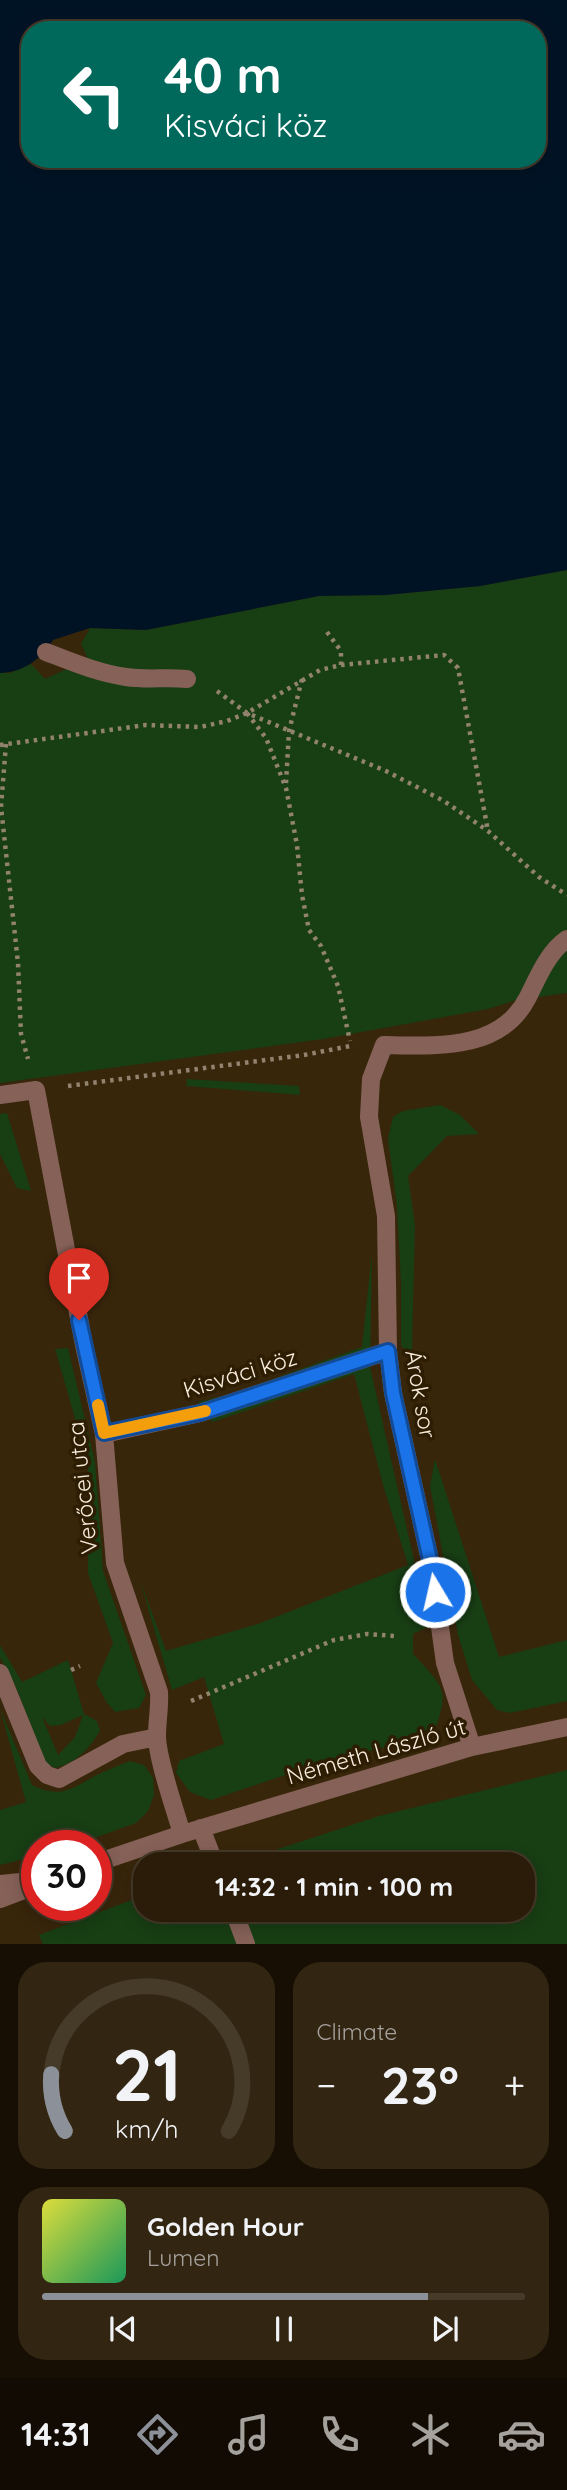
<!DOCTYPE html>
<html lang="en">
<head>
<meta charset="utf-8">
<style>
  body { margin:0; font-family:Quicksand,sans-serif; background:#322512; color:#f1f3f6; height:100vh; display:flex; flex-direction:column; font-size:26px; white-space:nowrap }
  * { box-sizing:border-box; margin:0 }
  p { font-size:23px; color:#a5a19c }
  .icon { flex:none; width:38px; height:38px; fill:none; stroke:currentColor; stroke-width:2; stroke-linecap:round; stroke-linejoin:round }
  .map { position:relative; height:1944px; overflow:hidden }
  .side { display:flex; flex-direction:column; gap:18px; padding:18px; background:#170f04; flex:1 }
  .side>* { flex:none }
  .hud { position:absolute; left:21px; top:21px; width:525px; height:147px; border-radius:28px; box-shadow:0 4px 18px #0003,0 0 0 2px #463a29; background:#00695c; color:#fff; overflow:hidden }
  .speed { position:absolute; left:21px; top:1830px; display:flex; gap:14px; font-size:35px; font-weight:700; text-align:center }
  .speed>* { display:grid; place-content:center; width:91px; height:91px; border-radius:50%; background:#2a1c08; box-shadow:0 4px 18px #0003,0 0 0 2px #463a29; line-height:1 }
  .speed .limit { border:10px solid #d22; background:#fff; color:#111 }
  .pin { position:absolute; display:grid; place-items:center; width:60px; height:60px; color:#fff; margin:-72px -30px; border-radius:50% 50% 50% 0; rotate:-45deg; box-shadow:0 0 7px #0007 }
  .pin .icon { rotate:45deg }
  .me { position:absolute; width:77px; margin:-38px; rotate:351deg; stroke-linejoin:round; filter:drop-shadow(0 0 5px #0008) }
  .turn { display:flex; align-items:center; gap:24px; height:147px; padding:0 28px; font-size:32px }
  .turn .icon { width:91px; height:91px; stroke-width:2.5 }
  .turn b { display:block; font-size:49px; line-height:60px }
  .big { font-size:52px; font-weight:800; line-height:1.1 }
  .side .widget { flex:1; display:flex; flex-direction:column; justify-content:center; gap:10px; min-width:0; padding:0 24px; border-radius:28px; background:#322512 }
  .side .dial { align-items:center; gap:0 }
  .dial svg { height:182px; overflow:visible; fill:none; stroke:#463a29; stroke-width:7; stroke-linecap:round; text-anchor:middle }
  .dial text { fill:#f1f3f6; stroke:none }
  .song { display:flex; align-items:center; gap:21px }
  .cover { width:84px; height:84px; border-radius:10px; background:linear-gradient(135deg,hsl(60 70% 55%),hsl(150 70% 35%)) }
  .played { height:7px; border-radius:4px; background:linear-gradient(90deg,#8c9099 80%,#463a29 80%) }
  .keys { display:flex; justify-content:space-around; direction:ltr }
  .heat { display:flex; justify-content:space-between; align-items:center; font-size:38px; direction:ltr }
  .side .tiles { flex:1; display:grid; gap:18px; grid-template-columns:1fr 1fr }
  .widget:last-child { grid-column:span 2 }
  .trip { position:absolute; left:133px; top:1852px; width:402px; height:70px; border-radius:28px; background:#2a1c08; box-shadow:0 4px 18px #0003,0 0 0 2px #463a29; font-weight:800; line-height:70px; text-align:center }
  .tabs { display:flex; height:112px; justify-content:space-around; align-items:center; background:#110b03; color:#a5a19c }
  .tabs .icon { width:49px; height:49px }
  .tabs .current { color:#8c9099 }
  .tabs b { font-size:32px; color:#f1f3f6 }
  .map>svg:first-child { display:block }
  .green { fill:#183e14; fill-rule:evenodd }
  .water { fill:#001325; fill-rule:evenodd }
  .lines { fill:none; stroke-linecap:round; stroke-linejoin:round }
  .path { stroke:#91836d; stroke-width:4.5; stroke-dasharray:3.5 5; stroke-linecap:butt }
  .minor { stroke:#866158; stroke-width:18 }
  .route-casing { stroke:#114b97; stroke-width:18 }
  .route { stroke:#1a73e8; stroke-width:12 }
  .slow { stroke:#f59e0b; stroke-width:12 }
  .labels { text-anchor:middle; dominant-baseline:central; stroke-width:7; stroke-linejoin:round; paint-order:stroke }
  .street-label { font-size:23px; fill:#f9eede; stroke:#2d1d02 }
</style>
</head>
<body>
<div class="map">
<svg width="567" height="1944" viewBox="0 0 567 1944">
  <rect width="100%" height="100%" fill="#38260b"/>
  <path class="green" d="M 567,570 L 567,993 L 516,1000 L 488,1009 L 323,1039 L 0,1083 L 0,673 L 10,673 L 31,664 L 45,679 L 88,659 L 81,644 L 90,628 L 146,630 L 319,596 L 386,595 L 480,586 Z
    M 187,1079 L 299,1086 L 300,1095 L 186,1086 Z
    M 440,1105 L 460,1115 L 479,1134 L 447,1136 L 408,1176 L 415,1225 L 412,1349 L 420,1360 L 409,1356 L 401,1345 L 401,1282 L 397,1206 L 388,1139 L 393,1117 L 403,1111 Z
    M 7,1113 L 31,1191 L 17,1188 L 0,1154 L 0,1114 Z
    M 372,1252 L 370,1367 L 429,1626 L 413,1634 L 413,1654 C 445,1688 450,1690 433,1735 L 318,1764 L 211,1800 L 190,1792 L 176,1773 L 179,1761 L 224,1744 L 204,1677 L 172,1690 L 140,1580 L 166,1651 L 258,1624 L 408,1565 L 383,1485 L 354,1374 L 212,1422 L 198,1402 L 234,1393 L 362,1347 Z
    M 68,1348 L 95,1462 L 103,1571 L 146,1695 L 139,1708 L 115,1712 L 107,1703 L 96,1683 L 113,1643 L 88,1573 L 88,1463 L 55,1349 Z
    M 435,1459 L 499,1657 L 567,1640 L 567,1701 L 510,1713 L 497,1710 L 472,1680 L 458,1635 L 430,1486 Z
    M 0,1645 L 22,1682 L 68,1660 L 84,1714 L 97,1721 L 100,1731 C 90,1748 74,1765 54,1768 L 45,1762 L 15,1685 L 0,1657 ZM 83,1715 L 75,1737 L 58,1755 L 42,1717 L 50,1726 L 61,1725 Z
    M 0,1709 L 32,1785 C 63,1800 73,1787 99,1774 C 109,1769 120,1765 130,1761 L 144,1765 L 153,1778 L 154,1795 L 148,1811 L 136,1823 L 72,1846 L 37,1846 L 37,1856 L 0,1865 L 0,1810 L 26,1802 Z
    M 567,1770 L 567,1944 L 43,1944 L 39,1935 L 145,1895 L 145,1909 L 523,1909 L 523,1864 L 233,1864 L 379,1816 Z"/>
  <path class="water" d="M 0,0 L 567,0 L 567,570 L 480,586 L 386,595 L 319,596 L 146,630 L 90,628 L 53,640 C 42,659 22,673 0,673 ZM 30,30 L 537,30 L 537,159 L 30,159 Z"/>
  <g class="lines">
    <path class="path" d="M 327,632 L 341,651 L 341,665
      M 217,691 L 247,713 L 386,771 L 444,801 L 488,831 L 539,877 L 567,895
      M 247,713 L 266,738 L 286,788 L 297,845 L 302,895 L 309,930 L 321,946 L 338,986 L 350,1041
      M 6,744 L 1,807 L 18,963 L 21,1034 L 28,1059
      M 0,745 L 146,725 L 200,727 L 227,721 L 247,713 L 320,670 L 341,665 L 444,655 L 458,668 L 488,831
      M 286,783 L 289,731 L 302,679
      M 68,1086 L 304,1055 L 350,1046
      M 71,1670 L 80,1666
      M 191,1701 L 334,1640 L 367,1634 L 394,1636"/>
    <path class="minor" d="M 46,652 C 72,662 98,673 126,677 C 145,680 167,677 187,679
      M 0,1095 L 36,1090 L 84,1345 L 104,1434 L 115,1563 L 159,1692 C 160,1707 157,1721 157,1736 C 157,1759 175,1809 182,1834
      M 104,1434 L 200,1413 L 388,1351
      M 0,1673 L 38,1766 L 47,1775 L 59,1779 L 123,1744 L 157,1737
      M 472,1747 L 445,1663 L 432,1569 L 393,1393 L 388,1351 L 386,1216 L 369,1117 L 371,1079 L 384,1045 C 437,1046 501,1051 528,997 C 538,977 548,952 567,939
      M 201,1828 L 215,1864
      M 96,1863 L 182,1834 L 472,1747 L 567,1727
      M 0,1884 L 30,1881
      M 0,1899 L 37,1885
      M 233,1909 L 246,1944"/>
  </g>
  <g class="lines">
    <g class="route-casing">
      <path id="route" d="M 79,1320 L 104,1433 L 200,1413 L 388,1351 L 393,1393 L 432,1569 L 435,1592"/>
    </g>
    <use href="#route" class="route"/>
    <path class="slow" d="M 98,1405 L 104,1433 L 205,1411"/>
  </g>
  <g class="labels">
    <g class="street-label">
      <text transform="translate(240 1373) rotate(-17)">Kisváci köz</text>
      <text transform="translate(421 1394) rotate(80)">Árok sor</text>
      <text transform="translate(82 1488) rotate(-96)">Verőcei utca</text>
      <text transform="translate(376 1751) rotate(-16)">Németh László út</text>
    </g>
  </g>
</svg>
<div class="speed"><div class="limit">30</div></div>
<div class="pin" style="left:79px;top:1320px;background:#d93025"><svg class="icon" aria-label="arrive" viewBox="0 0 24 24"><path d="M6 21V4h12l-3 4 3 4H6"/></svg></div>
<svg class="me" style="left:435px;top:1592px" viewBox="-20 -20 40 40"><circle r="17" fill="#1a73e8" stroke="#fff" stroke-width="3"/><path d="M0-11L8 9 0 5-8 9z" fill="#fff"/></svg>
<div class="trip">14:32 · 1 min · 100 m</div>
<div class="hud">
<div class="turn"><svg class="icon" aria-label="left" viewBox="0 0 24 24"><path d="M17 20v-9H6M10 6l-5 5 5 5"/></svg><div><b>40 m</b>Kisváci köz</div></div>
</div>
</div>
<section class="side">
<div class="tiles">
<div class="widget dial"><svg viewBox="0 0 100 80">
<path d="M14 69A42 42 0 1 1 86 69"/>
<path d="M14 69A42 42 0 0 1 8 44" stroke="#8c9099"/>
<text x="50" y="56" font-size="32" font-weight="700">21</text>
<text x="50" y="72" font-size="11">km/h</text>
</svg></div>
<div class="widget"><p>Climate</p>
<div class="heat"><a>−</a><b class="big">23°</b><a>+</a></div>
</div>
<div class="widget">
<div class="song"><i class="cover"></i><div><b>Golden Hour</b><p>Lumen</p></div></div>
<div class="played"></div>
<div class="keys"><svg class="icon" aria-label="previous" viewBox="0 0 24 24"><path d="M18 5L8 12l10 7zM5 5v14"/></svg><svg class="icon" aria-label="pause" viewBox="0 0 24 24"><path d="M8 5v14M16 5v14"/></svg><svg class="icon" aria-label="next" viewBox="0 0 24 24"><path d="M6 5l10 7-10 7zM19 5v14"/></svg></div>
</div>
</div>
</section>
<nav class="tabs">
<b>14:31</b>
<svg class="icon current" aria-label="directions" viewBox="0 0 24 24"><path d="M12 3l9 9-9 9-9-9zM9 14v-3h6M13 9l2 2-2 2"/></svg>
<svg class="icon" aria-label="music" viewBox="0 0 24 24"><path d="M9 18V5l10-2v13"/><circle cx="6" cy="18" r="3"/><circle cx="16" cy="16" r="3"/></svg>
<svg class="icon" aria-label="phone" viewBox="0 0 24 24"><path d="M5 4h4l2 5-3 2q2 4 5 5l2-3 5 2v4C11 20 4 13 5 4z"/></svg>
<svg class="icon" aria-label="climate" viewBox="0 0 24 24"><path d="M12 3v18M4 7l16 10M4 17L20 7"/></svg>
<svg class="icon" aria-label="car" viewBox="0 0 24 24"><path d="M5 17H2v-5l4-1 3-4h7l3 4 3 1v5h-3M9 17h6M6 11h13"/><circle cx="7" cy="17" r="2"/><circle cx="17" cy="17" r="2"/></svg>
</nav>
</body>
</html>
